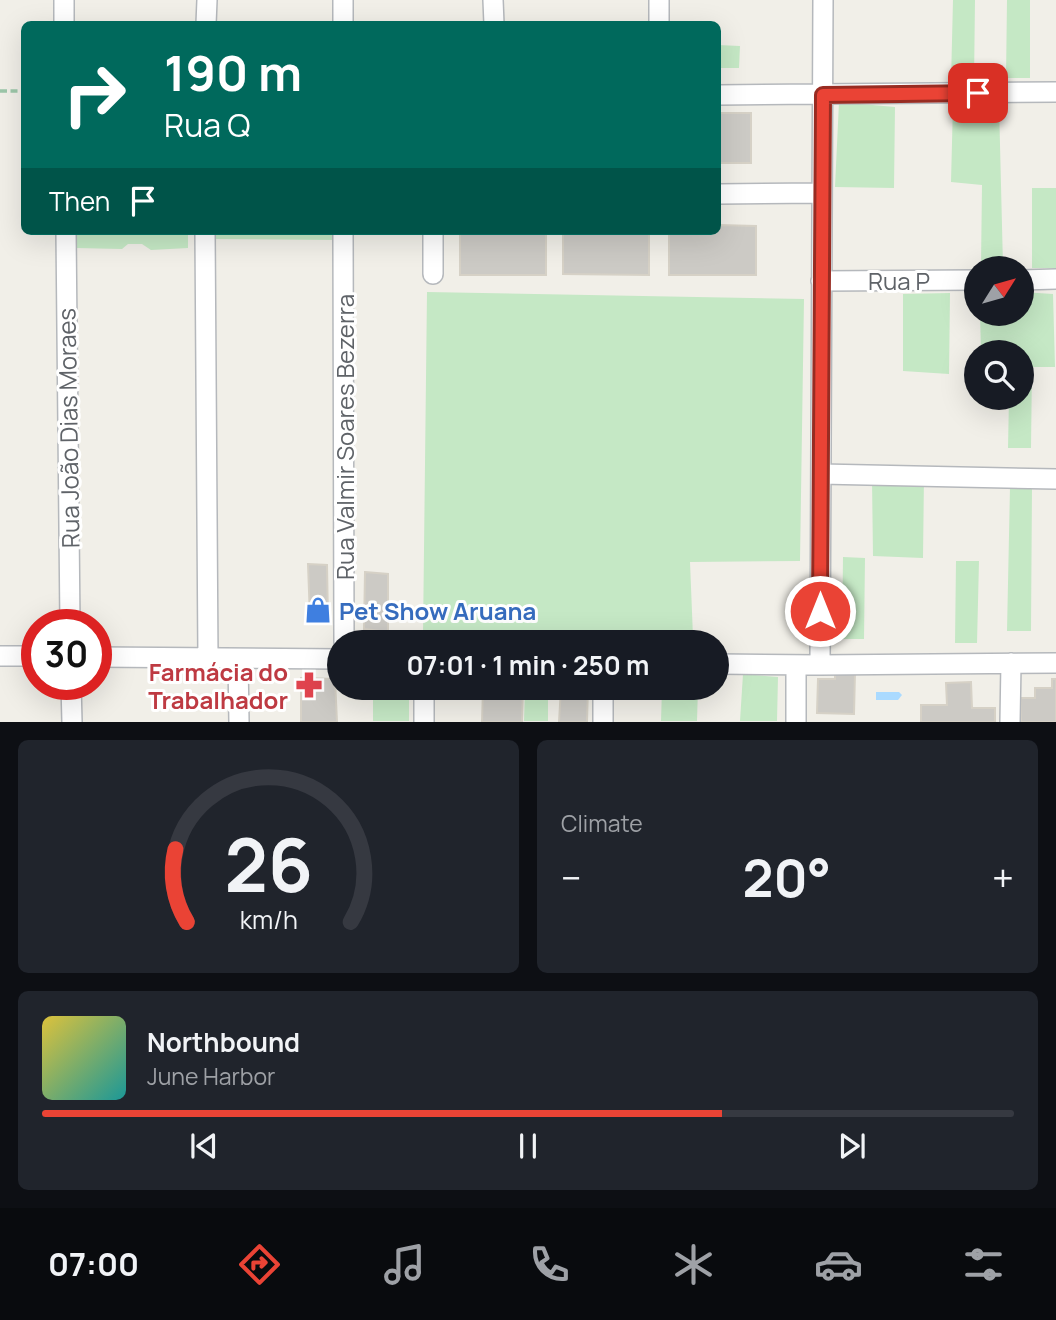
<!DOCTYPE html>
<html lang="en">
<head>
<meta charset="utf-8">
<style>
  body { margin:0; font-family:Manrope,sans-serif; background:#20242c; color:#f1f3f6; height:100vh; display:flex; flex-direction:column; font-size:26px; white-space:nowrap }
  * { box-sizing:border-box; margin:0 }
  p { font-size:23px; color:#9ea1a6 }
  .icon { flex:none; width:38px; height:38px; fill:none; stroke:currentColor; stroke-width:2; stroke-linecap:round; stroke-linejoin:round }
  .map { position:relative; height:722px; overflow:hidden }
  .side { display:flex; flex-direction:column; gap:18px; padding:18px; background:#0d0f14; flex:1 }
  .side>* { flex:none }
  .banner { position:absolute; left:21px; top:21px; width:700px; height:214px; border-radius:10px; box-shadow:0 7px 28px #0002; background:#00695c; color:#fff; overflow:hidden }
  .needle { width:46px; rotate:53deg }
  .tools { position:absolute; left:964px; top:256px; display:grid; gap:14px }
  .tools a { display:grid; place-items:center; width:70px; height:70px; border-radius:50%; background:#171b24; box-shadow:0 7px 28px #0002; font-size:35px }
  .speed { position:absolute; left:21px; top:609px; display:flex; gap:14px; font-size:35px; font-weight:700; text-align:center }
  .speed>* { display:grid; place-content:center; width:91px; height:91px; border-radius:50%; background:#171b24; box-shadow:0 7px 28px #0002; line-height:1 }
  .speed .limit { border:10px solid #d22; background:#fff; color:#111 }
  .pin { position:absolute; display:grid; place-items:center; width:60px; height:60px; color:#fff; margin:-30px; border-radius:14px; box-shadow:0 4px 10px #0006 }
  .me { position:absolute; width:77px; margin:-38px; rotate:0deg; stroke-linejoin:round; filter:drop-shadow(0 0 5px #0008) }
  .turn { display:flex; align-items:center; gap:24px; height:147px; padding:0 28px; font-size:32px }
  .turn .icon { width:91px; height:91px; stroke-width:2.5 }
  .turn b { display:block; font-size:49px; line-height:60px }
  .then { display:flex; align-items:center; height:66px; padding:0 28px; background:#0003; gap:14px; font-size:26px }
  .big { font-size:52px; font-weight:700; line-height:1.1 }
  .side .tile { flex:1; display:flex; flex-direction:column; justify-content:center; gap:10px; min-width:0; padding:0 24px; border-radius:10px; background:#20242c }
  .side .dial { align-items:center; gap:0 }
  .dial svg { height:182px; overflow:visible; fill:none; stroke:#363941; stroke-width:7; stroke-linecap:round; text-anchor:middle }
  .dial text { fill:#f1f3f6; stroke:none }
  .song { display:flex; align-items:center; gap:21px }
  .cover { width:84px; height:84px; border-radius:10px; background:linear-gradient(135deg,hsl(50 70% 55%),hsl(180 70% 35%)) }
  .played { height:7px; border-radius:4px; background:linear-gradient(90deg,#ea4335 70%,#363941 70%) }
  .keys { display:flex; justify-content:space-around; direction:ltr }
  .heat { display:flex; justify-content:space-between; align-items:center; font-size:38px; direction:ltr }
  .side .tiles { flex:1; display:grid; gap:18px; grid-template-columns:1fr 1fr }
  .tile:last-child { grid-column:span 2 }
  .trip { position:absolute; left:327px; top:630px; width:402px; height:70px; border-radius:35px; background:#171b24; box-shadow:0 7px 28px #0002; font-weight:700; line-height:70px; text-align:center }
  .dock { display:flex; height:112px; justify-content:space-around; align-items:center; background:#090b0e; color:#9ea1a6 }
  .dock .icon { width:49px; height:49px }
  .dock .on { color:#ea4335 }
  .dock b { font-size:32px; color:#f1f3f6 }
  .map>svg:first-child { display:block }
  .green { fill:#c5e8c5 }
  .water { fill:#aadaff }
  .building { fill:#cccac5; stroke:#d6d1c6; stroke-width:2 }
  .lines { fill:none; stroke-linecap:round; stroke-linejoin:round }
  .minor-casing { stroke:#b5b8bc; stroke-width:22 }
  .path { stroke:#9cc7a9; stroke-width:3.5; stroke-dasharray:7 3.5; stroke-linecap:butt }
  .minor { stroke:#fff; stroke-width:19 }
  .route-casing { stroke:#982c22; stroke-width:18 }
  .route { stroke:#ea4335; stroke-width:12 }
  .labels { text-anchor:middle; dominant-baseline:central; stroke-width:6; stroke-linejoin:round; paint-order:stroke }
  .street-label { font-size:24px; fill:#5f6368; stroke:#fff }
  .shop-label { font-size:24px; font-weight:bold; fill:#366cbe; stroke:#fff; text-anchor:start }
  .health-label { font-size:24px; font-weight:bold; fill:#be3a42; stroke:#fff; text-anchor:end }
</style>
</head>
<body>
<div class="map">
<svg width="1056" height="722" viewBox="0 0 1056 722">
  <rect width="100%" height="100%" fill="#f1efe8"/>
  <path class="green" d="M 953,0 L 975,0 L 974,82 L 951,81 Z
    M 1007,0 L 1030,0 L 1030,78 L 1006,78 Z
    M 718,45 L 740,46 L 739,68 L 718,68 Z
    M 839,102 L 895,107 L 894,188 L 835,187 Z
    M 953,103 L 999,104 L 1003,266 L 981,266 L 982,185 L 951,182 Z
    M 1032,188 L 1056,188 L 1056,268 L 1032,268 Z
    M 76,231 L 188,231 L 188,248 L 151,250 L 142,244 L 128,244 L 122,249 L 76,248 Z
    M 215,231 L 336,231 L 336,240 L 215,239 Z
    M 427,292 L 804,299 L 800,561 L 690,562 L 693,637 L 423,635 Z
    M 1022,292 L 1053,294 L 1055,367 L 1032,367 L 1031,448 L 1008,448 L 1009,397 L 1022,397 L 1022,352 L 981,352 L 980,313 L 1022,313 Z
    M 950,293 L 949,374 L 903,371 L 903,294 Z
    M 924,477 L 923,558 L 873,556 L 872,480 Z
    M 1010,487 L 1032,487 L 1031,631 L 1007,631 Z
    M 843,557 L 865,558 L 864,639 L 842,639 Z
    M 956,561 L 979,561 L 977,643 L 955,643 Z
    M 743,674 L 778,677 L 777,721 L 740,721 Z
    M 373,688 L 409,688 L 409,721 L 373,721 Z
    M 525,688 L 548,688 L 548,721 L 524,721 Z
    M 662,688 L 698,688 L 697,721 L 661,721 Z"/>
  <path class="water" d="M 876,692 L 899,692 L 902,695 L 898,700 L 876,700 Z"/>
  <path class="building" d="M 718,113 L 751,113 L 751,163 L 718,163 Z
    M 718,225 L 756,226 L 756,275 L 669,275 L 669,231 L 718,231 Z
    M 460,231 L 546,231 L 546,275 L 460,275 Z
    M 563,231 L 649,231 L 649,275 L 563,274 Z
    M 308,564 L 327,565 L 328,620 L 310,618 Z
    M 365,572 L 388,574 L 388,632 L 364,629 Z
    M 835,672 L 855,672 L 854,714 L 817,713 L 818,679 L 835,679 Z
    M 301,678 L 335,679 L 337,722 L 301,722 Z
    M 1052,679 L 1056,679 L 1056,722 L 1021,722 L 1021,698 L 1035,698 L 1035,688 L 1052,688 Z
    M 971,682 L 972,708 L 995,708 L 995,722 L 921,722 L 921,705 L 947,705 L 946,683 Z
    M 483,688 L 523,688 L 522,722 L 482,722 Z
    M 561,688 L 588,688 L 587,722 L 559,722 Z"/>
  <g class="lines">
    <g class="minor-casing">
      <path id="minor" d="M 64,0 L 64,24
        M 343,0 L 343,24
        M 493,0 L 494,24
        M 206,24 L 207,0
        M 659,24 L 659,0
        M 718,95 L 1056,92
        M 718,194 L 822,193
        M 66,231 L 70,625
        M 205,231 L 208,659
        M 343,231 L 344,642
        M 433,274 L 433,231
        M 1022,280 L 1056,279
        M 821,281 L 976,280
        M 821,474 L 1056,479
        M 0,656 L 37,656
        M 96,657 L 340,659
        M 238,660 L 239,722
        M 718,664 L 820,665 L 1056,663
        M 820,665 L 823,0
        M 71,684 L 72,722
        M 603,688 L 603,722
        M 424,722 L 424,688
        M 796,722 L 796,665
        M 1010,722 L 1011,663"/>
    </g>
    <path class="path" d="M 0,91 L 24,91"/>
    <use href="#minor" class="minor"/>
  </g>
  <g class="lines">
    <g class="route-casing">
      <path id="route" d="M 820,611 L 823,95 L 978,93"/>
    </g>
    <use href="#route" class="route"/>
  </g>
  <defs>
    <g id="shop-bare" transform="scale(2.1)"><path d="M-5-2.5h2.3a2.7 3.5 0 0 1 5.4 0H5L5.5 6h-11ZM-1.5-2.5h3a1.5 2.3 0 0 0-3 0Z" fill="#3f7fe0" stroke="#fff" stroke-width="2.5" paint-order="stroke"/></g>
    <g id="pharmacy-bare" transform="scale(2.1)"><path d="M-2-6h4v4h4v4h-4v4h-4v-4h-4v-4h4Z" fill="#e0444e" stroke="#fff" stroke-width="2.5" paint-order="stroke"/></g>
  </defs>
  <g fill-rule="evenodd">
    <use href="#shop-bare" x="318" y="610"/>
    <use href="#pharmacy-bare" x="309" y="685"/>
  </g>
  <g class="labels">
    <g class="street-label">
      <text x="899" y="280">Rua P</text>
      <text transform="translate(68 428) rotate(-91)">Rua João Dias Moraes</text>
      <text transform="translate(344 437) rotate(-90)">Rua Valmir Soares Bezerra</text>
    </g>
    <g class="shop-label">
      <text x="339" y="610">Pet Show Aruana</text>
    </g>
    <g class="health-label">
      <text x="288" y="671">Farmácia do<tspan x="288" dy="28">Trabalhador</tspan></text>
    </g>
  </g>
</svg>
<div class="tools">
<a><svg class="needle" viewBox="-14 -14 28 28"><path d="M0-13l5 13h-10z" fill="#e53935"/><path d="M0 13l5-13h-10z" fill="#9ea1a6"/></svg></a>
<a><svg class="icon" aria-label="search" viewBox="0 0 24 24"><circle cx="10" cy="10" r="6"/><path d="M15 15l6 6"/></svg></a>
</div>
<div class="speed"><div class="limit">30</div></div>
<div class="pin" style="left:978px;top:93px;background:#d93025"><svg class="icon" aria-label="arrive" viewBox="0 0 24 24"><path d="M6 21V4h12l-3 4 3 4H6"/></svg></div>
<svg class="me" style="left:820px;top:611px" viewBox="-20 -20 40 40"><circle r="17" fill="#ea4335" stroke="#fff" stroke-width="3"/><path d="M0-11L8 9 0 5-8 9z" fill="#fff"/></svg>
<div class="trip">07:01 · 1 min · 250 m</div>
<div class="banner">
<div class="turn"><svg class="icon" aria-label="right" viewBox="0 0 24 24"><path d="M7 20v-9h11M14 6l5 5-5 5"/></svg><div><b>190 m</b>Rua Q</div></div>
<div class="then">Then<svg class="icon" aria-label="arrive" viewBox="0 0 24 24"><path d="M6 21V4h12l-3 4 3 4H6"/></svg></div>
</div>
</div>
<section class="side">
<div class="tiles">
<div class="tile dial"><svg viewBox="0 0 100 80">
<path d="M14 69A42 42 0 1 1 86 69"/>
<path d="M14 69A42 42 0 0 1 9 37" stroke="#ea4335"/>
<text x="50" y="56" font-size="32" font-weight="700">26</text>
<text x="50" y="72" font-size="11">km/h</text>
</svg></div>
<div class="tile"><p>Climate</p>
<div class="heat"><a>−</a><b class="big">20°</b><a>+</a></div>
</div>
<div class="tile">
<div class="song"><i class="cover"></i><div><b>Northbound</b><p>June Harbor</p></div></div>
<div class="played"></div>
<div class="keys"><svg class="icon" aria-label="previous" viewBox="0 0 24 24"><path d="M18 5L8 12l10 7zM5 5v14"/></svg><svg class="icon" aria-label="pause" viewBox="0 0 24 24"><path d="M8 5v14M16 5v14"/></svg><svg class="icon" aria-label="next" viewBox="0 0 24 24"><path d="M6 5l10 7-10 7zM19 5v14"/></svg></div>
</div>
</div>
</section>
<nav class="dock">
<b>07:00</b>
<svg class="icon on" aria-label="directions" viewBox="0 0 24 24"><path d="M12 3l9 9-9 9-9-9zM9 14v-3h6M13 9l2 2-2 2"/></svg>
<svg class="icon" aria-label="music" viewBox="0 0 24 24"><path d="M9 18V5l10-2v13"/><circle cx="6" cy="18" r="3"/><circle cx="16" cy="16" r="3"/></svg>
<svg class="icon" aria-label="phone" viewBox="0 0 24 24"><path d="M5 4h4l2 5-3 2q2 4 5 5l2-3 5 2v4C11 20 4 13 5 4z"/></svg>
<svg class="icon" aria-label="climate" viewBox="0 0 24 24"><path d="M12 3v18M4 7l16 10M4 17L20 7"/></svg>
<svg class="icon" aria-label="car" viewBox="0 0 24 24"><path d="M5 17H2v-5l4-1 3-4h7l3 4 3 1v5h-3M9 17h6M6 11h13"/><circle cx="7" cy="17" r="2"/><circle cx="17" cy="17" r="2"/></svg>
<svg class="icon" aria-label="filters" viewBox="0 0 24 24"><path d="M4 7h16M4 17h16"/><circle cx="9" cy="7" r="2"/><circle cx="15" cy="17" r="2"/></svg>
</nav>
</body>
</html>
